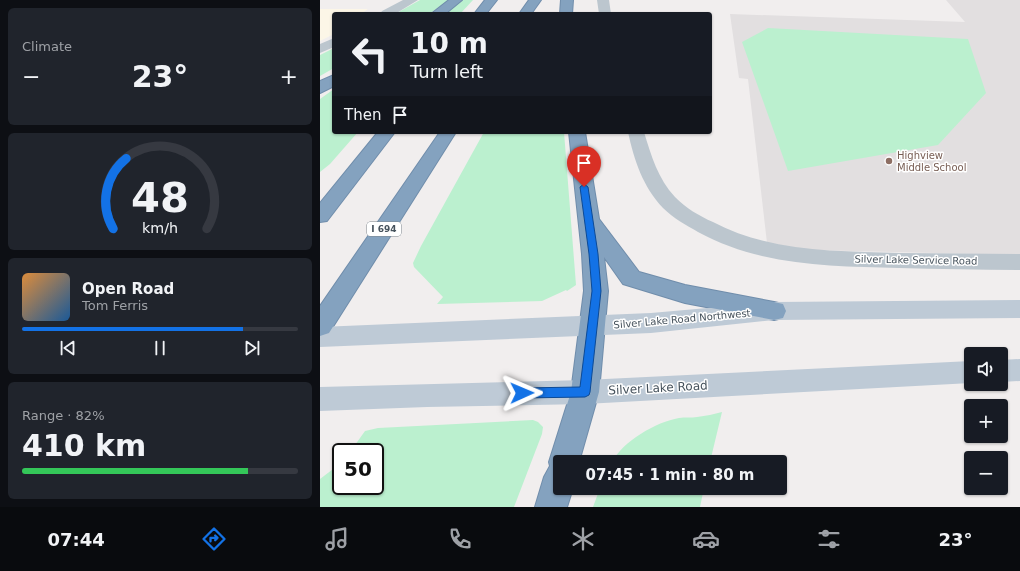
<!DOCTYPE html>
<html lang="en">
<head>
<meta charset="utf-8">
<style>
  body { margin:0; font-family:"DejaVu Sans",sans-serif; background:#20242c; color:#f1f3f6; height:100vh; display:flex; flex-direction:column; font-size:15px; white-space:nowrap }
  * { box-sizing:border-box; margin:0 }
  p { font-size:13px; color:#9ea1a6 }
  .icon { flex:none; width:22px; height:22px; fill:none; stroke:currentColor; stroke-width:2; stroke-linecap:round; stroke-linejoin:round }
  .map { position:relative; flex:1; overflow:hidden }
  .side { display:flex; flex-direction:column; gap:8px; padding:8px; background:#0d0f14; width:320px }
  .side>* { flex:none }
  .top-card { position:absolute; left:12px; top:12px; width:380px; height:122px; border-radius:4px; box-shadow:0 1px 3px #0004; background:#171b24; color:#f1f3f6; overflow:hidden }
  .tools { position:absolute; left:644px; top:347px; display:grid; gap:8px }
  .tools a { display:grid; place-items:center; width:44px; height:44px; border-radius:4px; background:#171b24; box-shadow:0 1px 3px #0004; font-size:20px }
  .speed { position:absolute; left:12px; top:443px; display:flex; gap:8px; font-size:20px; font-weight:700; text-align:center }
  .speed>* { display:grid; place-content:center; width:52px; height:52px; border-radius:50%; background:#171b24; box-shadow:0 1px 3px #0004; line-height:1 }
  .speed .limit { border:2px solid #111; border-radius:6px; background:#fff; color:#111 }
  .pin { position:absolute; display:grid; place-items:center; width:34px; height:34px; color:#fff; margin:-41px -17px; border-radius:50% 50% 50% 0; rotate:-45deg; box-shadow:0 0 4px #0007 }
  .pin .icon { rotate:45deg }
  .me { position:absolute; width:44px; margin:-22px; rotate:89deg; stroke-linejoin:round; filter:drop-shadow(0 0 3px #0008) }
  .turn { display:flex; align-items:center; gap:14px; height:84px; padding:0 12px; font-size:18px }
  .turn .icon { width:52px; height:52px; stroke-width:2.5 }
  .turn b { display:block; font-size:28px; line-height:34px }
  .then { display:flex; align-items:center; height:38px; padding:0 12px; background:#0003; gap:8px; font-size:15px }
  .big { font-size:30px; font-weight:800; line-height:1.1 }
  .side .tile { flex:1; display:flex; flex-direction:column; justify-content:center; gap:6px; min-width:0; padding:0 14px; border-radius:6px; background:#20242c }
  .side .dial { align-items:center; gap:0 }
  .dial svg { height:104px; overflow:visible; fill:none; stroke:#363941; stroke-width:7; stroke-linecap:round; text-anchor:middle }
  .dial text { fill:#f1f3f6; stroke:none }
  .song { display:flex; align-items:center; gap:12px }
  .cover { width:48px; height:48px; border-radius:6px; background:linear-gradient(135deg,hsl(30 70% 55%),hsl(210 70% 35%)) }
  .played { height:4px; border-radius:2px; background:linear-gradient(90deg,#1372e6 80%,#363941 80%) }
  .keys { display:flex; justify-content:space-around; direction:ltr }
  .heat { display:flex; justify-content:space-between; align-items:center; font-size:22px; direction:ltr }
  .charge { height:6px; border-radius:3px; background:linear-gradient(90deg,#34c759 82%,#363941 0) }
  .trip { position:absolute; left:233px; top:455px; width:234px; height:40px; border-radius:4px; background:#171b24; box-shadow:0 1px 3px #0004; font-weight:800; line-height:40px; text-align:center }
  .tabs { display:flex; height:64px; justify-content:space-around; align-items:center; background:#090b0e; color:#9ea1a6 }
  .tabs .icon { width:28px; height:28px }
  .tabs .active { color:#1372e6 }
  .tabs b { font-size:18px; color:#f1f3f6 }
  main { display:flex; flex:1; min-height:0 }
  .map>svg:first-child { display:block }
  .commercial { fill:#fcf6e7 }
  .education { fill:#e2dfe0 }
  .green { fill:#bbf0cf }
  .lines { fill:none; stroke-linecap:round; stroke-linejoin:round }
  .motorway-casing { stroke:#708dab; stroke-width:2 }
  .minor { fill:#bcc6ce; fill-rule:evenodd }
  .secondary { fill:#becad6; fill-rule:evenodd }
  .motorway { fill:#84a2bf; fill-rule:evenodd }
  .route { fill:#1372e6; stroke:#0c4a96 }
  .education-dot { fill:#8d6e63; stroke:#fff; stroke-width:1.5 }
  .labels { text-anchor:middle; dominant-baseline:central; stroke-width:3; stroke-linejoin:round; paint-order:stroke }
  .shield { fill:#fff; stroke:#7e868d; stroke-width:1 }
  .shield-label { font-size:9px; font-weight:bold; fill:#46525c }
  .education-label { font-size:10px; fill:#785e54; stroke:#fff; text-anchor:start }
  .street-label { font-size:10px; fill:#46525c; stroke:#fff }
  .near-street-label { font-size:12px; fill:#46525c; stroke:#fff }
</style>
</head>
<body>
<main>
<section class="side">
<div class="tile"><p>Climate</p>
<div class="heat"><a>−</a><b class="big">23°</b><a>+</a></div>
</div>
<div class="tile dial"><svg viewBox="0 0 100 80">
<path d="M14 69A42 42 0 1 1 86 69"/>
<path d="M14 69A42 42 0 0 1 24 15" stroke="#1372e6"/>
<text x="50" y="56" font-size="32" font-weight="700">48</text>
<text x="50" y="72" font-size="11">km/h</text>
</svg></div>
<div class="tile">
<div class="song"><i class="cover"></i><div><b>Open Road</b><p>Tom Ferris</p></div></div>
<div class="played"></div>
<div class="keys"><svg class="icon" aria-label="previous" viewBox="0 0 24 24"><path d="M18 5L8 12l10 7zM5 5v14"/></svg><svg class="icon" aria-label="pause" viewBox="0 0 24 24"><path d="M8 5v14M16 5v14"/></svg><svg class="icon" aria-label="next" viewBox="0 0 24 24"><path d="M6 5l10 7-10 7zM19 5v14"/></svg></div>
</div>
<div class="tile"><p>Range · 82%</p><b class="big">410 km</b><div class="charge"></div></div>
</section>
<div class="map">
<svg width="700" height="507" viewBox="0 0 700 507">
  <rect width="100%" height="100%" fill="#f1eeee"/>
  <path class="commercial" d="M 0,9 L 48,9 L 41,14 L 14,14 L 14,34 L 0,41 Z"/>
  <path class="education" d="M 626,0 L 700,0 L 700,255 L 491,250 L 447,243 L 428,79 L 419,78 L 410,14 L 645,22 Z"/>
  <path class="green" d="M 100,0 L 129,0 L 109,14 L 75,14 Z
    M 142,0 L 153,0 L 140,14 L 123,14 Z
    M 448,28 L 648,39 L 666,93 L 618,145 L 468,171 L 422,42 Z
    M 14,48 L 14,68 L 0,76 L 0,55 Z
    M 14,89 L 14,132 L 38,132 L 10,164 L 0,172 L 0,99 Z
    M 164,132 L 244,132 L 256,285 L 247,291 L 246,290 L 222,301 L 117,304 L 123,297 L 94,267 L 93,263 L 101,246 Z
    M 402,412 L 390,462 L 292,462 C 303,441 336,422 359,418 C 365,417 371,418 377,417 C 386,416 394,414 402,412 Z
    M 213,420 L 218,422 L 223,427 L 222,434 L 194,507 L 0,507 L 0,479 L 21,463 L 21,486 L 55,486 L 55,452 L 30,452 L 45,431 L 58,428 Z
    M 280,488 L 384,488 L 380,507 L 273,507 Z"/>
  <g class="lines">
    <g class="motorway-casing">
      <path id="motorway" d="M 129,0 L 142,0 L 125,14 L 111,14 Z
        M 165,0 L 177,0 L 166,14 L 154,14 Z
        M 209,0 L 221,0 L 211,14 L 199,14 Z
        M 241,0 L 253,0 L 252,14 L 240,14 Z
        M 14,75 L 14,86 L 0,93 L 0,81 Z
        M 58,132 L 75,132 L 7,221 L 0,222 L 0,203 Z
        M 120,132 L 136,132 L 9,333 L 0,336 L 0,306 Z
        M 249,132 L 265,132 L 279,219 L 319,272 L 365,285 L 454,302 L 463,304 L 466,311 L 463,318 L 454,320 L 365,303 L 303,284 L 284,257 L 288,291 L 279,392 L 259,462 L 240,462 L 240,488 L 253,488 L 247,507 L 215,507 L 224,477 L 230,466 L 229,462 L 251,392 L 264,291 L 262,254 Z"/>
    </g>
    <path class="minor" d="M 83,0 L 98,0 L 75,14 L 60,14 L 62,11 Z
      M 277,0 L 289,0 L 291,14 L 279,14 Z
      M 14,38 L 14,47 L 0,53 L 0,44 Z
      M 308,132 L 324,132 C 331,155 338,179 355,197 C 366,208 379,216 393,222 C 450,252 515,251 579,253 C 619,253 660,254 700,254 L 700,270 C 660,270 619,269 579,268 C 510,266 440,266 378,232 C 366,225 353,218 343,208 C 323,187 314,160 308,132 Z"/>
    <path class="secondary" d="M 700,300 L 700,318 L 454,320 L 331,333 L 0,347 L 0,327 L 331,313 L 454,302 Z
      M 700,359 L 700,381 L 681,382 L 681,360 Z
      M 651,361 L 651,383 L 265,404 L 107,407 L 0,411 L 0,387 L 265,380 Z"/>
    <use href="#motorway" class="motorway"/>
  </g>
  <path class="route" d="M 264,184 L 268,187 L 278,254 L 281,291 L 270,392 L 269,395 L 265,397 L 202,398 L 198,397 L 196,393 L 198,389 L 202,388 L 260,387 L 272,291 L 269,254 L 260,187 Z"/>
  <circle class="education-dot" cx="569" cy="161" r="4"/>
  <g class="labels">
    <rect class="shield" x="47" y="222" width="34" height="14" rx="3"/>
    <g class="shield-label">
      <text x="64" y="229">I 694</text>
    </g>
    <g class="education-label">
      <text x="577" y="155">Highview<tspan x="577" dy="12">Middle School</tspan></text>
    </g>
    <g class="street-label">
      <text transform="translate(596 260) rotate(1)">Silver Lake Service Road</text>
      <text transform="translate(362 319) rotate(-5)">Silver Lake Road Northwest</text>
    </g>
    <g class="near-street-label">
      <text transform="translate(338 388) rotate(-3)">Silver Lake Road</text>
    </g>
  </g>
</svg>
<div class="tools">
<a><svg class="icon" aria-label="sound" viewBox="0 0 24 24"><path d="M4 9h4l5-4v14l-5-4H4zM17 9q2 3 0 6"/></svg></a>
<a>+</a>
<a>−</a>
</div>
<div class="speed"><div class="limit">50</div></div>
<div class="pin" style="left:264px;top:187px;background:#d93025"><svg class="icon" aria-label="arrive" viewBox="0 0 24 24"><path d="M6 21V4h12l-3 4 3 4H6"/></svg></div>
<svg class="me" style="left:202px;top:393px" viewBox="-20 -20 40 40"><path d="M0-17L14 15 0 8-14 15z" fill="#1372e6" stroke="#fff" stroke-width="4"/></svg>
<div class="trip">07:45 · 1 min · 80 m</div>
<div class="top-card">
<div class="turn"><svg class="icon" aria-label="left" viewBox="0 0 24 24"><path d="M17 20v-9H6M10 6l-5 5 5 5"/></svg><div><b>10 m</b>Turn left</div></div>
<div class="then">Then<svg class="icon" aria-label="arrive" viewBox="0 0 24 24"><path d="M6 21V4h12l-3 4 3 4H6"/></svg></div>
</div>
</div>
</main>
<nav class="tabs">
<b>07:44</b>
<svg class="icon active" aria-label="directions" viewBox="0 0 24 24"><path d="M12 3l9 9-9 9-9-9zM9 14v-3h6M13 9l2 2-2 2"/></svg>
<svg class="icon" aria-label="music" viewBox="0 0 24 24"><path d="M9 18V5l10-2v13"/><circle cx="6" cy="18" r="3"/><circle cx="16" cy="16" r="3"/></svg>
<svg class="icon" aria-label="phone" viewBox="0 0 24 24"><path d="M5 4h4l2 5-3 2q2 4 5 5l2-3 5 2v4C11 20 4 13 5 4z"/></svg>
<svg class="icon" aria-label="climate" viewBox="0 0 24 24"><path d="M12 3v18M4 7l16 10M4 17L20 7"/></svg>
<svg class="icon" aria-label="car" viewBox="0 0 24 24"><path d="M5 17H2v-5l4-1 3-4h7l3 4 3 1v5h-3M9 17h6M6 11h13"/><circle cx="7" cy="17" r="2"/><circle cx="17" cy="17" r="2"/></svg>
<svg class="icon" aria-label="filters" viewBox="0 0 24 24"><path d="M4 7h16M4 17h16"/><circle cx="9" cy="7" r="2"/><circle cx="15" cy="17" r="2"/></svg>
<b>23°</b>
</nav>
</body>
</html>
